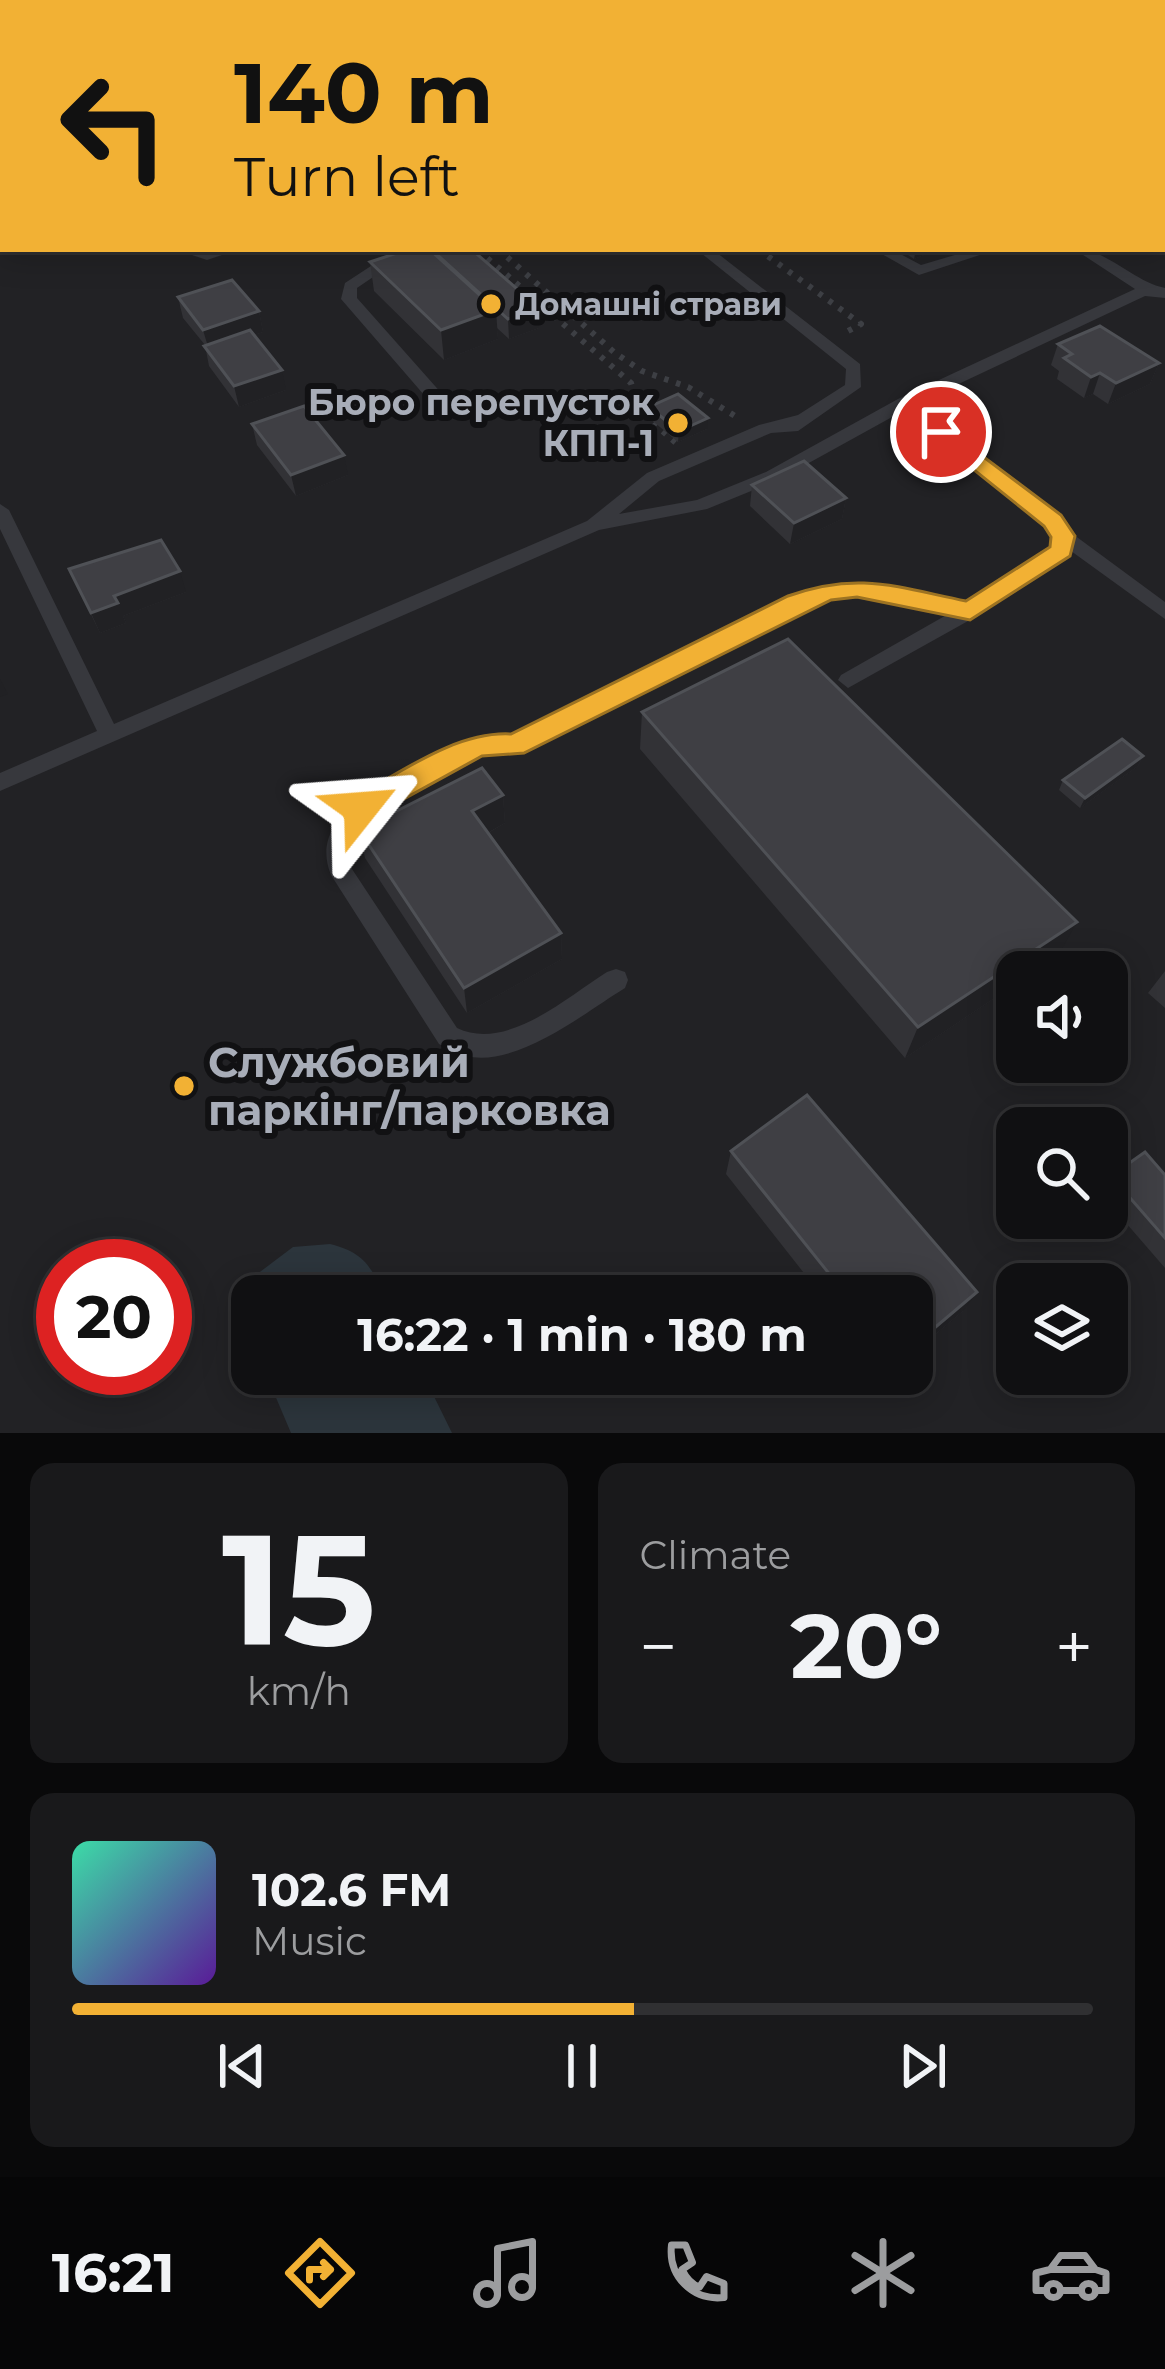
<!DOCTYPE html>
<html lang="en">
<head>
<meta charset="utf-8">
<style>
  body { margin:0; font-family:Montserrat,sans-serif; background:#19191b; color:#f1f3f6; height:100vh; display:flex; flex-direction:column; font-size:45px; white-space:nowrap }
  * { box-sizing:border-box; margin:0 }
  p { font-size:39px; color:#9c9d9f }
  .icon { flex:none; width:66px; height:66px; fill:none; stroke:currentColor; stroke-width:2; stroke-linecap:round; stroke-linejoin:round }
  .map { position:relative; height:1433px; overflow:hidden }
  .drawer { display:flex; flex-direction:column; gap:30px; padding:30px; background:#09090a; flex:1 }
  .drawer>* { flex:none }
  .hud { position:absolute; left:0px; top:0px; width:1167px; height:252px; box-shadow:0 6px 30px #0003,0 0 0 3px #303032; background:#f2b134; color:#111; overflow:hidden }
  .fabs { position:absolute; left:996px; top:951px; display:grid; gap:24px }
  .fabs a { display:grid; place-items:center; width:132px; height:132px; border-radius:24px; background:#101012; box-shadow:0 6px 30px #0003,0 0 0 3px #303032; font-size:60px }
  .speed { position:absolute; left:36px; top:1239px; display:flex; gap:24px; font-size:60px; font-weight:700; text-align:center }
  .speed>* { display:grid; place-content:center; width:156px; height:156px; border-radius:50%; background:#101012; box-shadow:0 6px 30px #0003,0 0 0 3px #303032; line-height:1 }
  .speed .limit { border:18px solid #d22; background:#fff; color:#111 }
  .pin { position:absolute; display:grid; place-items:center; width:102px; height:102px; color:#fff; margin:-51px; border:6px solid #fff; border-radius:50%; box-shadow:0 3px 12px #0007 }
  .me { position:absolute; width:132px; margin:-66px; rotate:62deg; stroke-linejoin:round; filter:drop-shadow(0 0 9px #0008) }
  .turn { display:flex; align-items:center; gap:42px; height:252px; padding:0 36px; font-size:54px }
  .turn .icon { width:156px; height:156px; stroke-width:2.5 }
  .turn b { display:block; font-size:84px; line-height:102px }
  .big { font-size:90px; font-weight:700; line-height:1.1 }
  .drawer .widget { flex:1; display:flex; flex-direction:column; justify-content:center; gap:18px; min-width:0; padding:0 42px; border-radius:24px; background:#19191b }
  .drawer .dial { align-items:center; gap:0 }
  .dial b { font-size:156px; line-height:1 }
  .song { display:flex; align-items:center; gap:36px }
  .cover { width:144px; height:144px; border-radius:18px; background:linear-gradient(135deg,hsl(160 70% 55%),hsl(270 70% 35%)) }
  .played { height:12px; border-radius:6px; background:linear-gradient(90deg,#f2b134 55%,#303032 55%) }
  .keys { display:flex; justify-content:space-around; direction:ltr }
  .heat { display:flex; justify-content:space-between; align-items:center; font-size:66px; direction:ltr }
  .drawer .tiles { flex:1; display:grid; gap:30px; grid-template-columns:1fr 1fr }
  .widget:last-child { grid-column:span 2 }
  .trip { position:absolute; left:231px; top:1275px; width:702px; height:120px; border-radius:24px; background:#101012; box-shadow:0 6px 30px #0003,0 0 0 3px #303032; font-weight:700; line-height:120px; text-align:center }
  .tabs { display:flex; height:192px; justify-content:space-around; align-items:center; background:#060607; color:#9c9d9f }
  .tabs .icon { width:84px; height:84px }
  .tabs .selected { color:#f2b134 }
  .tabs b { font-size:54px; color:#f1f3f6 }
  .map>svg:first-child { display:block }
  .built { fill:#222225; fill-rule:evenodd }
  .water { fill:#2c353c }
  .lines { fill:none; stroke-linecap:round; stroke-linejoin:round }
  .path-far1 { stroke:#3d3f44; stroke-width:4.5; stroke-dasharray:3 6; stroke-linecap:butt }
  .path { stroke:#3d3f44; stroke-width:6; stroke-dasharray:4.5 8; stroke-linecap:butt }
  .lane { fill:#37383d; fill-rule:evenodd }
  .wall { fill:#323236 }
  .shaded-wall { fill:#212124 }
  .building { fill:#3f3f44; stroke:#4f5156; stroke-width:3 }
  .route { fill:#f2b134; stroke:#9d7322; stroke-width:3 }
  .poi-dot { fill:#f2b134; stroke:#111113; stroke-width:4.5 }
  .labels { text-anchor:middle; dominant-baseline:central; stroke-width:12; stroke-linejoin:round; paint-order:stroke }
  .far-poi-label { font-size:30px; font-weight:bold; fill:#a8adb8; stroke:#111113; text-anchor:start }
  .poi-label { font-size:36px; font-weight:bold; fill:#a8adb8; stroke:#111113; text-anchor:end }
  .near-poi-label { font-size:42px; font-weight:bold; fill:#a8adb8; stroke:#111113; text-anchor:start }
</style>
</head>
<body>
<div class="map">
<svg width="1165" height="1433" viewBox="0 0 1165 1433">
  <rect width="100%" height="100%" fill="#161618"/>
  <path class="built" d="M 0,0 L 1165,0 L 1165,1433 L 0,1433 ZM 3,3 L 1164,3 L 1164,249 L 3,249 ZM 1017,972 L 1107,972 L 1107,1062 L 1017,1062 ZM 1017,1128 L 1107,1128 L 1107,1218 L 1017,1218 ZM 63,1266 L 165,1266 L 165,1368 L 63,1368 ZM 1017,1284 L 1107,1284 L 1107,1374 L 1017,1374 ZM 252,1296 L 912,1296 L 912,1374 L 252,1374 Z"/>
  <path class="water" d="M 330,1244 C 363,1252 371,1266 385,1296 L 252,1296 L 252,1341 L 238,1307 L 240,1287 L 293,1247 Z
    M 266,1374 L 423,1374 L 452,1433 L 291,1433 Z"/>
  <g class="lines">
    <path class="path-far1" d="M 417,0 L 421,3"/>
    <path class="path" d="M 498,249 L 615,353 L 642,371 L 688,387 L 735,416
      M 758,249 L 861,324 L 848,331
      M 478,250 L 631,383 L 640,411 L 676,443"/>
    <path class="lane" d="M 377,0 L 390,0 L 393,3 L 380,3 Z
      M 650,0 L 664,0 L 667,3 L 653,3 Z
      M 1164,74 L 1165,74 L 1165,82 L 1164,82 Z
      M 0,148 L 3,149 L 3,160 L 0,159 Z
      M 174,249 L 240,249 L 207,260 Z
      M 397,249 L 414,249 L 357,288 L 357,298 L 443,395 L 443,403 L 431,403 L 341,299 L 345,283 Z
      M 696,249 L 712,249 L 860,364 L 861,387 L 798,431 L 771,433 L 659,481 L 619,514 L 697,500 L 766,472 L 898,399 L 1135,289 L 1074,249 C 1108,249 1132,281 1165,288 L 1165,298 L 1145,296 L 916,404 L 1059,517 L 1070,532 L 1165,602 L 1165,619 L 1071,551 L 977,616 L 848,688 L 838,680 L 841,675 L 950,613 L 886,599 L 831,598 L 523,751 L 486,751 L 390,802 L 353,835 L 347,848 L 350,866 L 457,1028 C 507,1052 567,997 607,972 L 616,969 L 625,972 L 628,980 L 625,988 C 584,1013 517,1068 466,1056 C 457,1054 447,1048 439,1044 L 331,875 C 306,815 389,779 432,758 C 448,751 466,738 484,735 C 493,734 504,736 513,737 L 821,586 L 886,585 L 967,603 L 1053,547 L 1054,537 L 1045,525 L 903,411 L 778,480 L 707,509 L 599,530 L 0,791 L 0,773 L 97,731 L 0,529 L 0,504 L 9,510 L 114,724 L 587,521 L 647,473 L 759,425 L 798,415 L 845,385 L 846,369 Z
      M 873,249 L 891,249 L 921,265 L 975,249 L 998,249 L 919,275 Z"/>
  </g>
  <path class="wall" d="M 541,0 L 609,0 L 609,3 L 545,3 Z
    M 712,0 L 787,0 L 793,3 L 712,3 Z
    M 1147,0 L 1165,0 L 1165,69 L 1164,3 L 1146,3 Z
    M 409,249 L 539,328 L 509,339 L 497,328 L 498,339 L 444,360 L 374,291 L 370,262 Z
    M 899,249 L 939,249 L 914,259 Z
    M 178,297 L 259,311 L 263,332 L 254,335 L 286,390 L 239,407 L 209,366 L 205,345 L 183,318 Z
    M 1058,344 L 1159,363 L 1150,384 L 1108,404 L 1093,394 L 1084,398 L 1057,379 L 1059,371 L 1051,365 Z
    M 649,407 L 707,429 L 678,442 L 649,418 Z
    M 252,424 L 348,475 L 296,496 L 257,445 Z
    M 752,485 L 846,498 L 842,519 L 790,544 L 750,506 Z
    M 69,569 L 186,592 L 123,616 L 126,623 L 100,633 Z
    M 642,712 L 1058,956 L 1017,972 L 1017,983 L 905,1058 L 640,749 Z
    M 1143,756 L 1138,766 L 1080,808 L 1059,790 L 1063,780 Z
    M 503,795 L 505,823 L 488,833 L 561,933 L 562,959 L 467,1013 L 365,858 L 359,830 Z
    M 1165,971 L 1165,1008 L 1148,993 Z
    M 731,1151 L 963,1311 L 912,1354 L 912,1296 L 822,1296 L 726,1174 Z
    M 1165,1175 L 1165,1268 L 1107,1201 L 1107,1181 L 1111,1176 Z"/>
  <path class="shaded-wall" d="M 575,0 L 609,0 L 609,3 L 571,3 Z
    M 916,249 L 939,249 L 914,259 Z
    M 539,308 L 539,328 L 509,339 L 508,319 Z
    M 496,310 L 498,339 L 444,360 L 441,330 Z
    M 259,311 L 263,332 L 209,350 L 203,330 Z
    M 1159,363 L 1150,384 L 1108,404 L 1116,383 Z
    M 282,370 L 286,390 L 239,407 L 234,386 Z
    M 1100,373 L 1093,394 L 1084,398 L 1091,377 Z
    M 708,418 L 707,429 L 678,442 L 679,431 Z
    M 344,455 L 348,475 L 296,496 L 291,475 Z
    M 846,498 L 842,519 L 790,544 L 794,523 Z
    M 180,571 L 186,592 L 123,616 L 126,623 L 100,633 L 91,613 L 114,596 Z
    M 0,679 L 8,694 L 0,697 Z
    M 1143,756 L 1138,766 L 1080,808 L 1085,798 Z
    M 503,795 L 505,823 L 475,840 L 472,811 Z
    M 1077,922 L 1058,956 L 1034,972 L 1017,972 L 1017,983 L 905,1058 L 918,1027 Z
    M 561,933 L 562,959 L 467,1013 L 464,988 Z
    M 977,1292 L 963,1311 L 912,1354 L 912,1347 Z"/>
  <path class="building" d="M 0,0 L 46,0 L 49,3 L 3,3 L 3,9 L 0,6 Z
    M 728,0 L 787,0 L 793,3 L 734,3 Z
    M 409,249 L 429,249 L 496,310 L 441,330 L 370,262 Z
    M 431,249 L 471,249 L 539,308 L 508,319 Z
    M 232,280 L 259,311 L 203,330 L 178,297 Z
    M 1100,326 L 1159,363 L 1116,383 L 1100,373 L 1091,377 L 1064,358 L 1072,354 L 1058,344 Z
    M 250,330 L 282,370 L 234,386 L 204,346 Z
    M 678,394 L 708,418 L 679,431 L 649,407 Z
    M 304,406 L 344,455 L 291,475 L 252,424 Z
    M 804,461 L 846,498 L 794,523 L 752,485 Z
    M 161,540 L 180,571 L 114,596 L 118,603 L 91,613 L 69,569 Z
    M 788,639 L 1077,922 L 918,1027 L 642,712 Z
    M 1122,739 L 1143,756 L 1085,798 L 1063,780 Z
    M 482,768 L 503,795 L 472,811 L 561,933 L 464,988 L 359,830 Z
    M 807,1095 L 977,1292 L 912,1347 L 912,1296 L 847,1296 L 731,1151 Z
    M 1145,1152 L 1165,1175 L 1165,1238 L 1111,1176 Z"/>
  <path class="route" d="M 941,425 L 1061,515 L 1075,536 L 1070,556 L 970,620 L 857,597 L 831,600 L 524,753 L 482,756 L 371,817 L 350,817 L 346,808 L 350,800 C 399,774 455,731 511,734 L 788,596 C 858,571 896,587 966,601 L 1050,547 L 1051,537 L 1044,526 L 933,437 L 933,427 Z"/>
  <g class="poi-dot">
    <circle cx="491" cy="304" r="12"/>
    <circle cx="678" cy="423" r="12"/>
    <circle cx="184" cy="1086" r="12"/>
  </g>
  <g class="labels">
    <g class="far-poi-label">
      <text x="515" y="304">Домашні страви</text>
    </g>
    <g class="poi-label">
      <text x="654" y="402">Бюро перепусток<tspan x="654" dy="41">КПП-1</tspan></text>
    </g>
    <g class="near-poi-label">
      <text x="208" y="1062">Службовий<tspan x="208" dy="48">паркінг/парковка</tspan></text>
    </g>
  </g>
</svg>
<div class="fabs">
<a><svg class="icon" aria-label="sound" viewBox="0 0 24 24"><path d="M4 9h4l5-4v14l-5-4H4zM17 9q2 3 0 6"/></svg></a>
<a><svg class="icon" aria-label="search" viewBox="0 0 24 24"><circle cx="10" cy="10" r="6"/><path d="M15 15l6 6"/></svg></a>
<a><svg class="icon" aria-label="layers" viewBox="0 0 24 24"><path d="M12 4l9 5-9 5-9-5zM3 14l9 5 9-5"/></svg></a>
</div>
<div class="speed"><div class="limit">20</div></div>
<div class="pin" style="left:941px;top:432px;background:#d93025"><svg class="icon" aria-label="arrive" viewBox="0 0 24 24"><path d="M6 21V4h12l-3 4 3 4H6"/></svg></div>
<svg class="me" style="left:361px;top:808px" viewBox="-20 -20 40 40"><path d="M0-17L14 15 0 8-14 15z" fill="#f2b134" stroke="#fff" stroke-width="4"/></svg>
<div class="trip">16:22 · 1 min · 180 m</div>
<div class="hud">
<div class="turn"><svg class="icon" aria-label="left" viewBox="0 0 24 24"><path d="M17 20v-9H6M10 6l-5 5 5 5"/></svg><div><b>140 m</b>Turn left</div></div>
</div>
</div>
<section class="drawer">
<div class="tiles">
<div class="widget dial"><b>15</b><p>km/h</p></div>
<div class="widget"><p>Climate</p>
<div class="heat"><a>−</a><b class="big">20°</b><a>+</a></div>
</div>
<div class="widget">
<div class="song"><i class="cover"></i><div><b>102.6 FM</b><p>Music</p></div></div>
<div class="played"></div>
<div class="keys"><svg class="icon" aria-label="previous" viewBox="0 0 24 24"><path d="M18 5L8 12l10 7zM5 5v14"/></svg><svg class="icon" aria-label="pause" viewBox="0 0 24 24"><path d="M8 5v14M16 5v14"/></svg><svg class="icon" aria-label="next" viewBox="0 0 24 24"><path d="M6 5l10 7-10 7zM19 5v14"/></svg></div>
</div>
</div>
</section>
<nav class="tabs">
<b>16:21</b>
<svg class="icon selected" aria-label="directions" viewBox="0 0 24 24"><path d="M12 3l9 9-9 9-9-9zM9 14v-3h6M13 9l2 2-2 2"/></svg>
<svg class="icon" aria-label="music" viewBox="0 0 24 24"><path d="M9 18V5l10-2v13"/><circle cx="6" cy="18" r="3"/><circle cx="16" cy="16" r="3"/></svg>
<svg class="icon" aria-label="phone" viewBox="0 0 24 24"><path d="M5 4h4l2 5-3 2q2 4 5 5l2-3 5 2v4C11 20 4 13 5 4z"/></svg>
<svg class="icon" aria-label="climate" viewBox="0 0 24 24"><path d="M12 3v18M4 7l16 10M4 17L20 7"/></svg>
<svg class="icon" aria-label="car" viewBox="0 0 24 24"><path d="M5 17H2v-5l4-1 3-4h7l3 4 3 1v5h-3M9 17h6M6 11h13"/><circle cx="7" cy="17" r="2"/><circle cx="17" cy="17" r="2"/></svg>
</nav>
</body>
</html>
